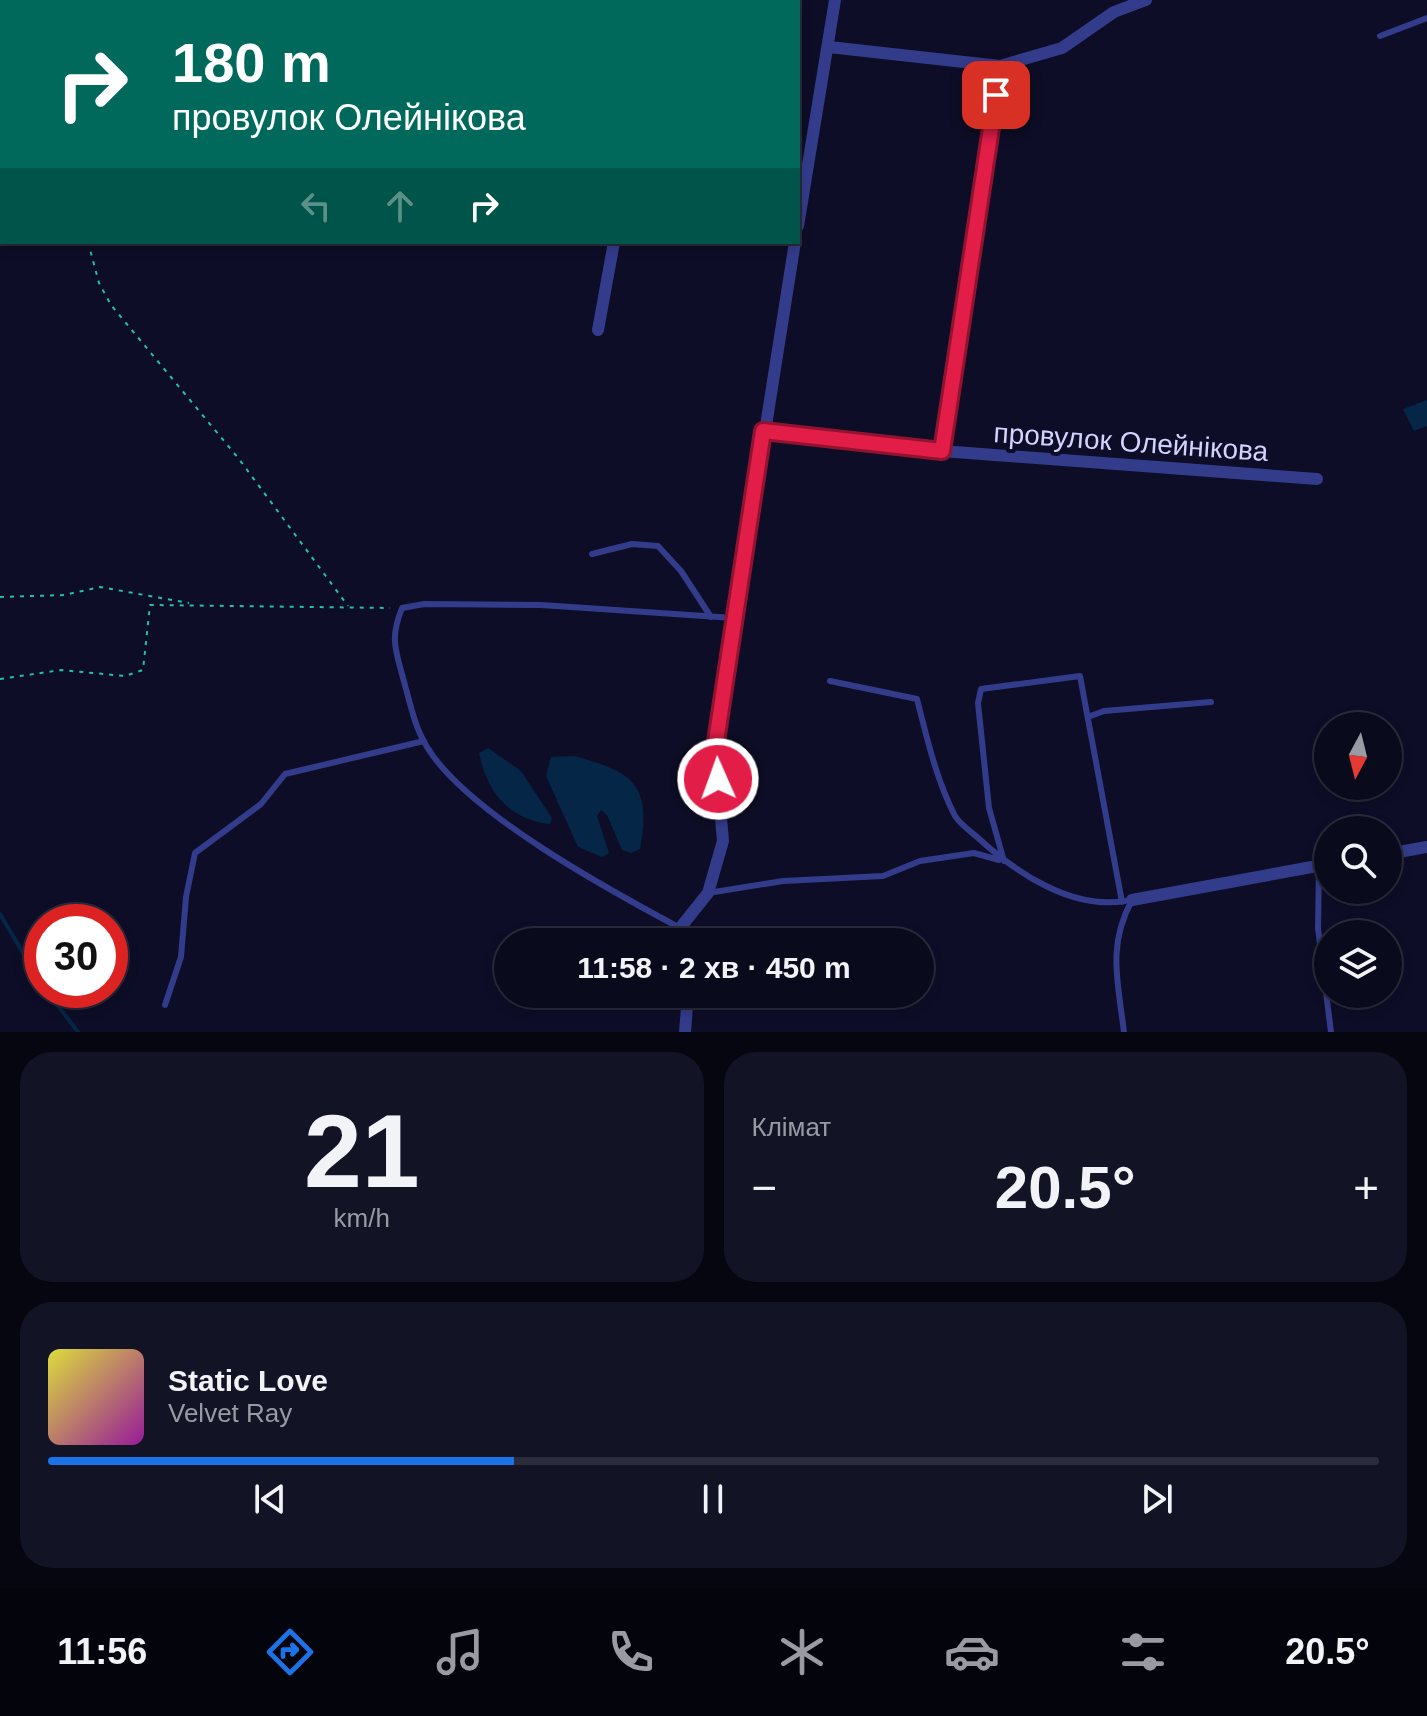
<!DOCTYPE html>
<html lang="uk">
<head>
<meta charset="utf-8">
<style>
  body { margin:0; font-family:Helvetica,sans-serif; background:#131326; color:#f1f3f6; height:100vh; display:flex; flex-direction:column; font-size:30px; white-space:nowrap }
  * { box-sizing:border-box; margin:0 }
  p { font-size:26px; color:#999aa4 }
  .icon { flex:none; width:44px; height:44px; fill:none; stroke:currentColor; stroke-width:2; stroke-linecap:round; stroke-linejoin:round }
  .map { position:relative; height:1032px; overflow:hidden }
  .details { display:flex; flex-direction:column; gap:20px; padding:20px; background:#060610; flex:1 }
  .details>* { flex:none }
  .top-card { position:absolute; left:0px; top:0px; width:800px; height:244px; box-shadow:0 4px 12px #0003,0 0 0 2px #2a2b3b; background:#00695c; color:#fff; overflow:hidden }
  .needle { width:52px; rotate:187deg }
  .controls { position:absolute; left:1314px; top:712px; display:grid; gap:16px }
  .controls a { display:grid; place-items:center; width:88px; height:88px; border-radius:50%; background:#0a0a1d; box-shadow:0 4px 12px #0003,0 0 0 2px #2a2b3b; font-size:40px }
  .speed { position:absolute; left:24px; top:904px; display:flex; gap:16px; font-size:40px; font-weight:700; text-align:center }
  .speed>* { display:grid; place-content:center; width:104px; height:104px; border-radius:50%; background:#0a0a1d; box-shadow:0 4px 12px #0003,0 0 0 2px #2a2b3b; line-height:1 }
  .speed .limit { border:12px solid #d22; background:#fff; color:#111 }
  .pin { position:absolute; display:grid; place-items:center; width:68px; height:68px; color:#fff; margin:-34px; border-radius:16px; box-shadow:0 4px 12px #0006 }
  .me { position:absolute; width:88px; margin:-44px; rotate:358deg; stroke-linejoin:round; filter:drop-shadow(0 0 6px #0008) }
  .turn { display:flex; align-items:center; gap:28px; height:168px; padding:0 40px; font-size:36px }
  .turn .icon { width:104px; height:104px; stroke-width:2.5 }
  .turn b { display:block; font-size:56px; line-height:68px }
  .lanes { display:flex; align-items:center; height:76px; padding:0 40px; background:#0003; justify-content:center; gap:40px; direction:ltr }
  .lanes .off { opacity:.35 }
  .big { font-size:60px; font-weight:600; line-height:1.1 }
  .details .card { flex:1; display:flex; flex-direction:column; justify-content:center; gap:12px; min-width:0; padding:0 28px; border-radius:32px; background:#131326 }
  .details .dial { align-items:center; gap:0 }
  .dial b { font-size:104px; line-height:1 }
  .song { display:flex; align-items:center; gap:24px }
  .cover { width:96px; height:96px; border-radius:12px; background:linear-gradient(135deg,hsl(60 70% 55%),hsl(300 70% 35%)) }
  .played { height:8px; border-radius:4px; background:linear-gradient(90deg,#1a73e8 35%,#2a2b3b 35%) }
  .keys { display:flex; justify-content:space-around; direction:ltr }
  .heat { display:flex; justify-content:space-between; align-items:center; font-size:44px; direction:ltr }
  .details .tiles { flex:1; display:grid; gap:20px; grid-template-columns:1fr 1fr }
  .card:last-child { grid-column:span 2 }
  .trip { position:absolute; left:494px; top:928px; width:440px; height:80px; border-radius:40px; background:#0a0a1d; box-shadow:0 4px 12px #0003,0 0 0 2px #2a2b3b; font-weight:600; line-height:80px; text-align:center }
  .tabs { display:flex; height:128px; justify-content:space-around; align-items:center; background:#04040c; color:#999aa4 }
  .tabs .icon { width:56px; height:56px }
  .tabs .current { color:#1a73e8 }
  .tabs b { font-size:36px; color:#f1f3f6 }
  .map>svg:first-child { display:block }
  .water { fill:#052647 }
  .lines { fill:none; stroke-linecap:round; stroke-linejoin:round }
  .stream { stroke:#052647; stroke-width:4 }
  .path { stroke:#23c2a2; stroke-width:2; stroke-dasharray:4 6; stroke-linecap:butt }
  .service { stroke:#333c8a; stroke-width:6 }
  .minor { stroke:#333c8a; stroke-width:12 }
  .route-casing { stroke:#92132f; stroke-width:20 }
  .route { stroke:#e11d48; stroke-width:14 }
  .labels { text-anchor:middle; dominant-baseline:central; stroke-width:8; stroke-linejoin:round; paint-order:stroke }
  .street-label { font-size:28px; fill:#d2d3ff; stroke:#0d0d27 }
</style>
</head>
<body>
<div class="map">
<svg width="1427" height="1032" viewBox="0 0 1427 1032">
  <rect width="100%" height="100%" fill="#0d0d27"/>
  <path class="water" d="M 1427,400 L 1427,426 L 1414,431 L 1403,409 Z
    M 488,748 L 521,771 L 552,818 L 550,824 C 508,819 487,792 479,753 Z
    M 574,756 C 634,772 652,785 640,849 L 631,853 L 622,850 L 607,815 L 601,810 L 597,816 L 609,853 L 602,857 L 578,847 L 546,776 L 551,757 Z"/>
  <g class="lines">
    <path class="stream" d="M 0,914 L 42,985
      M 46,990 L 78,1032"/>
    <path class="path" d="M 88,242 L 99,283 L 111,305 L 239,459 L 348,606
      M 0,597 L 64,595 L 100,587 L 189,603
      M 0,679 L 61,670 L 125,676 L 143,670 L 150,605 L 390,608"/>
    <path class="service" d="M 1380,36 L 1427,18
      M 592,554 L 632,544 L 658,546 L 681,571 L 711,617
      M 830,681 L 917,699 C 927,738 936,779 955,816 C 960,824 970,831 977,837 C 1015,872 1071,910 1125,901
      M 1088,717 L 1104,711 L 1211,702
      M 1004,861 L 989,808 L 978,703 L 981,689 L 1080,676 L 1122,902
      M 1319,866 L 1318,928 L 1331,1032
      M 708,893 L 783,881 L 883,876 L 920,861 L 974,853 L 999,860
      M 680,928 C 611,891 467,813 427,747 C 414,726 410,702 403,678 C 395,648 390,638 402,608 L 424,604 L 541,605 L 734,618
      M 165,1005 L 181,957 L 186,897 L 195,853 L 261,804 L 285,774 L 424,741
      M 1124,1032 C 1118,982 1107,946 1132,900"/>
    <path class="minor" d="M 43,0 L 43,2
      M 189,0 L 190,2
      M 215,2 L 232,0
      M 473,2 L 473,0
      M 654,2 L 654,0
      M 829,47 L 1000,66 L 1062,48 L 1114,12 L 1146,0
      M 0,137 L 2,136
      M 798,226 L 835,0
      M 598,330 L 614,242
      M 763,431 L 942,451 L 1317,479
      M 942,451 L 1000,66
      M 1388,854 L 1427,847
      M 1132,900 L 1328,864
      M 682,942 L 680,928 L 708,893 L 723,841 L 715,748 L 795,242
      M 685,1032 L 688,994"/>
  </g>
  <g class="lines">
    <g class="route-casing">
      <path id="route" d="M 718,779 L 715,748 L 763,431 L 942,451 L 996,95"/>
    </g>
    <use href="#route" class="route"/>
  </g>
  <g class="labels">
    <g class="street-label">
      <text transform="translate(1131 442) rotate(4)">провулок Олейнікова</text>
    </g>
  </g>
</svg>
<div class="controls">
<a><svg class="needle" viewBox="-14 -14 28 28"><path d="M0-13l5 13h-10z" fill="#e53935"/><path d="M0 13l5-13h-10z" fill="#999aa4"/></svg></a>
<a><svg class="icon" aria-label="search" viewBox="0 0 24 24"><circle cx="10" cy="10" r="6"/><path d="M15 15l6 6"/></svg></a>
<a><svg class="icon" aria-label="layers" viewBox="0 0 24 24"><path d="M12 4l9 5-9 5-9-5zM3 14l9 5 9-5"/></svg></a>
</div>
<div class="speed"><div class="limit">30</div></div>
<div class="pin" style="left:996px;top:95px;background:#d93025"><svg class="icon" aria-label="arrive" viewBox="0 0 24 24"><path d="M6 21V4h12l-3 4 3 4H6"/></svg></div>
<svg class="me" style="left:718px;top:779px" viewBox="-20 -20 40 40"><circle r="17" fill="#e11d48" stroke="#fff" stroke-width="3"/><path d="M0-11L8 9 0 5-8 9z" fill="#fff"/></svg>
<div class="trip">11:58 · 2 хв · 450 m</div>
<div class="top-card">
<div class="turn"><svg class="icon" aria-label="right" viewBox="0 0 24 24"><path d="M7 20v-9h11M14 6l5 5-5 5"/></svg><div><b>180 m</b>провулок Олейнікова</div></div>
<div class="lanes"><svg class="icon off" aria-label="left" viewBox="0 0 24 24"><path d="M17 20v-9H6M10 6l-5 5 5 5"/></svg><svg class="icon off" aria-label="ahead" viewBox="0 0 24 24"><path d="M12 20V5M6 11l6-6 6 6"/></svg><svg class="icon" aria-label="right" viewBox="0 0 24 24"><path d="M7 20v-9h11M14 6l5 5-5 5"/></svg></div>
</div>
</div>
<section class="details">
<div class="tiles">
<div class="card dial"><b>21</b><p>km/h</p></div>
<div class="card"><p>Клімат</p>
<div class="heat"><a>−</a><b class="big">20.5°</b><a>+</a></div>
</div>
<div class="card">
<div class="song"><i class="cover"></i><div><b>Static Love</b><p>Velvet Ray</p></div></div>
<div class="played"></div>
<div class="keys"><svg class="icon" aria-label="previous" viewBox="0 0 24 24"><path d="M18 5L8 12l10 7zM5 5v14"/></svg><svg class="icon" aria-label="pause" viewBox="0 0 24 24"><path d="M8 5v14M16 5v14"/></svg><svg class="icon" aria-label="next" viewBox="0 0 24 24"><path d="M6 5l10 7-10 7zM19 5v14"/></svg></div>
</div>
</div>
</section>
<nav class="tabs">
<b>11:56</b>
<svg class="icon current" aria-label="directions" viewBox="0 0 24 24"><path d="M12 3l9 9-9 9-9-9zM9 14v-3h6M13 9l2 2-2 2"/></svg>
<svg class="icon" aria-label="music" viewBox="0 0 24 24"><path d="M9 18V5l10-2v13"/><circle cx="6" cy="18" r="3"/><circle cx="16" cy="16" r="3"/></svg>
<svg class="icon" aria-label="phone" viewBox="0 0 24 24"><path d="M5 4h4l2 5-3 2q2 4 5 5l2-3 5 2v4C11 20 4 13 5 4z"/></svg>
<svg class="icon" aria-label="climate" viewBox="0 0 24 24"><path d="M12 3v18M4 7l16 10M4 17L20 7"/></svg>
<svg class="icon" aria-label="car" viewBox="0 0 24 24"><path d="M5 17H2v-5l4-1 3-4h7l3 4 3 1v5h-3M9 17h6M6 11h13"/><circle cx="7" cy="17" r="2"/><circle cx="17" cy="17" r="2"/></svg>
<svg class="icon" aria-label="filters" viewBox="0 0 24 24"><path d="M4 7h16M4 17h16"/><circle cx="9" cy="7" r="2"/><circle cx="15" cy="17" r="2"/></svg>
<b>20.5°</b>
</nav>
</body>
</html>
